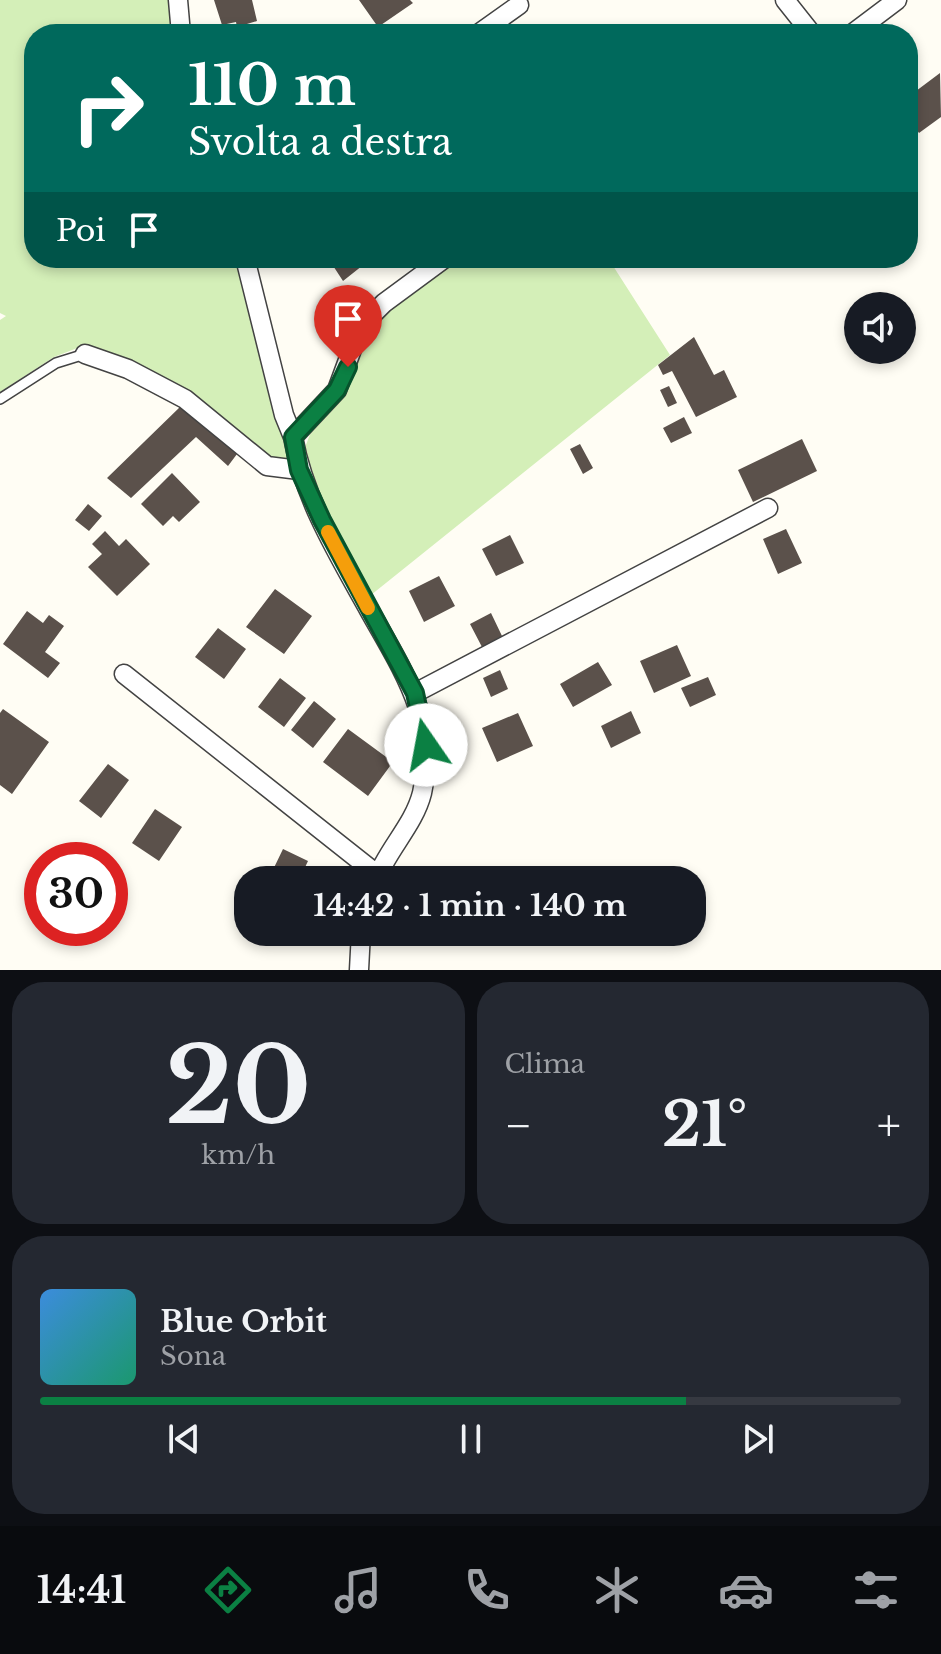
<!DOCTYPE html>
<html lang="it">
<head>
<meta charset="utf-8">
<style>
  body { margin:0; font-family:"Libre Baskerville",serif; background:#242831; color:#f1f3f6; height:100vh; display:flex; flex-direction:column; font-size:30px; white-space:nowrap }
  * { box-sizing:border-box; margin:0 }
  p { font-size:26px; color:#9ea1a6 }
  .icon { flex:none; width:44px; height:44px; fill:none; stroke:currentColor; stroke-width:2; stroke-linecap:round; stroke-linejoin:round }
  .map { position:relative; height:970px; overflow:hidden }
  .details { display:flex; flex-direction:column; gap:12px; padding:12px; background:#0d0f14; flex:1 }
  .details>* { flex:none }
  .guide { position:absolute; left:24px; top:24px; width:894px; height:244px; border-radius:32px; box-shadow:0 4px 12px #0003; background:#00695c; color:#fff; overflow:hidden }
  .buttons { position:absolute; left:844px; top:292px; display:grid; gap:16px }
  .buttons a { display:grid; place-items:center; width:72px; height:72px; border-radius:50%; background:#171b24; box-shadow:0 4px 12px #0003; font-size:40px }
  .speed { position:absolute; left:24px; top:842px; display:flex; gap:16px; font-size:40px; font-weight:700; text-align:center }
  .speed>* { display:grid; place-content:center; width:104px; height:104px; border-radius:50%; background:#171b24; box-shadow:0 4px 12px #0003; line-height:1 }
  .speed .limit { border:12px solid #d22; background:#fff; color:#111 }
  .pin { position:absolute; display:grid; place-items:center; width:68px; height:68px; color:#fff; margin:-82px -34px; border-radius:50% 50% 50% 0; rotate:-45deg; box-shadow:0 0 8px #0007 }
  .pin .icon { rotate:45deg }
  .me { position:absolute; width:88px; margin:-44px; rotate:348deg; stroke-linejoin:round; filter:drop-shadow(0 0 6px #0008) }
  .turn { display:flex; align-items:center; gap:28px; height:168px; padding:0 32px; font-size:36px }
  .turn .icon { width:104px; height:104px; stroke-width:2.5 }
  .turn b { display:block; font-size:56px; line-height:68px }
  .then { display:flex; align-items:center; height:76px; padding:0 32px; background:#0003; gap:16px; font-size:30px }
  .big { font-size:60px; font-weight:700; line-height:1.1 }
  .details .card { flex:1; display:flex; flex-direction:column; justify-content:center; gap:12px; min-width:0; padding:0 28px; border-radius:32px; background:#242831 }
  .details .dial { align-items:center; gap:0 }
  .dial b { font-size:104px; line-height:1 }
  .song { display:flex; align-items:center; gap:24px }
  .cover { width:96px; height:96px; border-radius:12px; background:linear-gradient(135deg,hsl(210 70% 55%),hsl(160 70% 35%)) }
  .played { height:8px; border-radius:4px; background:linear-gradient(90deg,#0b8043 75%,#363941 75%) }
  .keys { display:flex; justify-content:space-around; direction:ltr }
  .heat { display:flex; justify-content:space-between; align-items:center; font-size:44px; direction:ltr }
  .details .tiles { flex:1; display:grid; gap:12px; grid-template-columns:1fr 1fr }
  .card:last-child { grid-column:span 2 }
  .trip { position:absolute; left:234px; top:866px; width:472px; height:80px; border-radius:32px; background:#171b24; box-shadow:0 4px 12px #0003; font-weight:700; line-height:80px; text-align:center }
  .dock { display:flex; height:128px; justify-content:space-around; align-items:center; background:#090b0e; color:#9ea1a6 }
  .dock .icon { width:56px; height:56px }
  .dock .on { color:#0b8043 }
  .dock b { font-size:36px; color:#f1f3f6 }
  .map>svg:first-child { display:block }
  .green { fill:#d4efb8 }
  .building { fill:#5b514b }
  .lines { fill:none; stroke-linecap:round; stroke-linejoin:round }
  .lane-casing { stroke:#434343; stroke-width:12 }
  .street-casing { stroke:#434343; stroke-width:21 }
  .lane { stroke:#fff; stroke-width:9 }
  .street { stroke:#fff; stroke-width:18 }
  .route-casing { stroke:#07532c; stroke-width:20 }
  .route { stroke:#0b8043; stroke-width:14 }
  .slow { stroke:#f59e0b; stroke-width:14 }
</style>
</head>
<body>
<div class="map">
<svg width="941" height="970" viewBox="0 0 941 970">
  <rect width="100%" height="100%" fill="#fffdf4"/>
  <path class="green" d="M 0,0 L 168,0 L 172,34 L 34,34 L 34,258 L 238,258 L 289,462 L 268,461 L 204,405 L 80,347 L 54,357 L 0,392 L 0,320 L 6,316 L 0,313 Z
    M 457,258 L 608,258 L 670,355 L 371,595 L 326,510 L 304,450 L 314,424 L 345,388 L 368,330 L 387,309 Z"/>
  <path class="building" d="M 214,0 L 252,0 L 257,21 L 237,27 L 236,22 L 222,25 Z
    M 359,0 L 410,0 L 413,3 L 378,27 Z
    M 940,73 L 941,117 L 919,133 L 908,118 L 908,97 Z
    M 328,258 L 372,258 L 343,281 Z
    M 694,337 L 714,375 L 724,370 L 737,397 L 696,417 L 672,371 L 663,375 L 658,365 Z
    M 669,386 L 677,403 L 668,407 L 660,390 Z
    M 181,406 L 237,454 L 228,466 L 196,437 L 131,498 L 107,478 Z
    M 684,417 L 692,433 L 671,443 L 663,428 Z
    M 802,439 L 817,471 L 753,502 L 738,470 Z
    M 580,444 L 593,468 L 583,474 L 570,449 Z
    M 172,473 L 200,502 L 179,522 L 173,516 L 163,526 L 141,504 Z
    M 88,504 L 102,516 L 89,531 L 75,520 Z
    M 786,529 L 802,563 L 778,574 L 763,539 Z
    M 105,531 L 119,546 L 126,539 L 150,564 L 117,596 L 88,567 L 102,554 L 92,544 Z
    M 510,535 L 524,563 L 496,576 L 482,549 Z
    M 439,576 L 455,606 L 424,622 L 409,591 Z
    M 275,589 L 312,616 L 284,654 L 246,627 Z
    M 27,611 L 43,623 L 49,615 L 64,626 L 45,652 L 60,663 L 48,678 L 3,644 Z
    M 491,613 L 502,636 L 482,647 L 470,624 Z
    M 218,628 L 246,649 L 224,679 L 195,657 Z
    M 677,645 L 691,676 L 654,693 L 640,661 Z
    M 598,662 L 612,685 L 573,707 L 560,684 Z
    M 500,670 L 508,689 L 491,697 L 483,678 Z
    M 708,677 L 716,695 L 690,707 L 681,688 Z
    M 280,678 L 306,698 L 284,727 L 258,707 Z
    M 314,701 L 336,719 L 313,748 L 291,730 Z
    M 3,709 L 49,742 L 12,794 L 0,785 L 0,713 Z
    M 631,711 L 641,733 L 611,748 L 601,726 Z
    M 518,713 L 533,746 L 497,762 L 482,728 Z
    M 348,729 L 393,762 L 368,796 L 323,762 Z
    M 108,764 L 129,780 L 101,818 L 79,801 Z
    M 155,809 L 182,827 L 159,861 L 132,843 Z
    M 283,849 L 308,861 L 299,880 L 279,880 L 270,876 Z"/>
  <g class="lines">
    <g class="lane-casing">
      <path id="lane" d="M 0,399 L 56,363 L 85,354"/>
    </g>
    <g class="street-casing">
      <path id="street" d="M 178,0 L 181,34
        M 785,0 L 812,34
        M 478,34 L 519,5
        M 852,34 L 897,0
        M 245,258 L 284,415 L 293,437
        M 85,354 L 128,369 L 185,399 L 267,466 L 299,470
        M 124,674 L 378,875
        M 415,693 L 768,508
        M 376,880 C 387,850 414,825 422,793 C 439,722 402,669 369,610 C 339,556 304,499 293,437 L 337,390 L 358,333 L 367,320 L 384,303 L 445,258
        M 359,970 L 361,932"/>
    </g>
    <use href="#lane" class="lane"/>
    <use href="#street" class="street"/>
  </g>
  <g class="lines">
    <g class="route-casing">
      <path id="route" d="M 348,367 L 337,390 L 293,437 L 299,470 L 322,520 L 415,693 L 426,745"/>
    </g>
    <use href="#route" class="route"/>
    <path class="slow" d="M 328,532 L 368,608"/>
  </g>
</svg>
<div class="buttons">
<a><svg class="icon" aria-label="sound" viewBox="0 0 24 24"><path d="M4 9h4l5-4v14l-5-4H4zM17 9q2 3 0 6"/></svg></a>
</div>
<div class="speed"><div class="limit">30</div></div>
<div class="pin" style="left:348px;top:367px;background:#d93025"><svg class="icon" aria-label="arrive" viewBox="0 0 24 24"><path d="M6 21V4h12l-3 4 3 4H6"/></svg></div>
<svg class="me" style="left:426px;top:745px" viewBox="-20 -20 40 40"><circle r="19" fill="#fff"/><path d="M0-13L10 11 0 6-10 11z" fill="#0b8043"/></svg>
<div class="trip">14:42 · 1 min · 140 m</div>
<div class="guide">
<div class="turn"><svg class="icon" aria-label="right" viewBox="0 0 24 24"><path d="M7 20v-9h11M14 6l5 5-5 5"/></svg><div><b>110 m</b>Svolta a destra</div></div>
<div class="then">Poi<svg class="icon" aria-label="arrive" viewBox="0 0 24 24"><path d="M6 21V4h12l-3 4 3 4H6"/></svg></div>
</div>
</div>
<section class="details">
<div class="tiles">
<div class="card dial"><b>20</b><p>km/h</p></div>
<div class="card"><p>Clima</p>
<div class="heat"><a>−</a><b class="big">21°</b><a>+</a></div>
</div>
<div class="card">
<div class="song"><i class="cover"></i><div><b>Blue Orbit</b><p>Sona</p></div></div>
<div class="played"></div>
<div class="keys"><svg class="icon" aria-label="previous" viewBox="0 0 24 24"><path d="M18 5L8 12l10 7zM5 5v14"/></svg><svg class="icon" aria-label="pause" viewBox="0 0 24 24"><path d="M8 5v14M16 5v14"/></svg><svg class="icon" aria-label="next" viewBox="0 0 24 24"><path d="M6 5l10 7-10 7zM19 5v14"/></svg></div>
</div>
</div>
</section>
<nav class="dock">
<b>14:41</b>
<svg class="icon on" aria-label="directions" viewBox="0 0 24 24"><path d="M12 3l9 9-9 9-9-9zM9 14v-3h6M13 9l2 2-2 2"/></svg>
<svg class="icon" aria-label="music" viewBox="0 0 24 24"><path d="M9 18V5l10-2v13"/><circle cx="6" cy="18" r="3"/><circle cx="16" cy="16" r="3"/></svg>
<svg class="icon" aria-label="phone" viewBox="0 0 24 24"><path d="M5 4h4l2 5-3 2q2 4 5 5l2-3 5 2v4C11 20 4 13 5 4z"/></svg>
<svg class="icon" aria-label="climate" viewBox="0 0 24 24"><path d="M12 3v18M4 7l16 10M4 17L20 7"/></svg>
<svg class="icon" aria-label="car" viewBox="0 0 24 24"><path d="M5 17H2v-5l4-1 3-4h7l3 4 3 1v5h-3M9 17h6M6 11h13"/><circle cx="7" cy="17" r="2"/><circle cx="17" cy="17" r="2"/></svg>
<svg class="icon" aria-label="filters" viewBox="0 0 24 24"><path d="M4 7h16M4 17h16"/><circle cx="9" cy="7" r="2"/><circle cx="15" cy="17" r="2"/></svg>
</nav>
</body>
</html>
